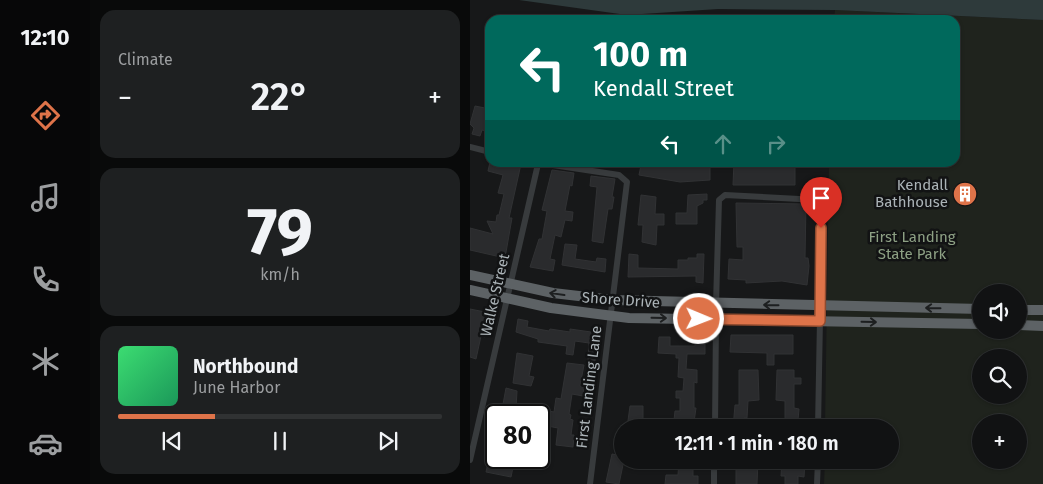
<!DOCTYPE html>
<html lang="en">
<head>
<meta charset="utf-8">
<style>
  body { margin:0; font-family:"Fira Sans",sans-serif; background:#1e2021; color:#f1f3f6; height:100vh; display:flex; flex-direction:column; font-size:19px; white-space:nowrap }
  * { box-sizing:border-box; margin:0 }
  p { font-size:16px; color:#9c9ea0 }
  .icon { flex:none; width:28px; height:28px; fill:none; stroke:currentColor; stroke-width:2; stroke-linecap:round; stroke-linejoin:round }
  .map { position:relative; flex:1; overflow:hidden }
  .side { display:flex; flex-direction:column; gap:10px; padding:10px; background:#090a0a; width:380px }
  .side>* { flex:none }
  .banner { position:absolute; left:15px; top:15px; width:475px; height:152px; border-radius:15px; box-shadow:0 1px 4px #0004,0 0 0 1px #303233; background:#00695c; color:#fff; overflow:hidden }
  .controls { position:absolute; left:502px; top:284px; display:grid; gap:10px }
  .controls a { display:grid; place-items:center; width:55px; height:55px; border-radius:50%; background:#111213; box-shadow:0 1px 4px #0004,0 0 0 1px #303233; font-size:25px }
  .speed { position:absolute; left:15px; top:404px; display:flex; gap:10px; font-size:25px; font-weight:700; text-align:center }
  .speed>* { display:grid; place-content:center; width:65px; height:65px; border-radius:50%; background:#111213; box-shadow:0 1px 4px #0004,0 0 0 1px #303233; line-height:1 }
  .speed .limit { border:2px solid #111; border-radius:8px; background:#fff; color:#111 }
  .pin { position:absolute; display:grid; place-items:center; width:42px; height:42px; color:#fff; margin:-51px -21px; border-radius:50% 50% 50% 0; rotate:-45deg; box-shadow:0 0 5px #0007 }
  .pin .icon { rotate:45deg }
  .me { position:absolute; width:55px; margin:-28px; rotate:91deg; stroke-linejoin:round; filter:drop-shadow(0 0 4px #0008) }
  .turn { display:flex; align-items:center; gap:18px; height:105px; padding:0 25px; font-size:22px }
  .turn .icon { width:65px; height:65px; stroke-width:2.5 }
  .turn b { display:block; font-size:35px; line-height:42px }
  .lanes { display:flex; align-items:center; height:48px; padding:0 25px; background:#0003; justify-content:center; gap:25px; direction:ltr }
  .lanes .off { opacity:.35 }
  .big { font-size:38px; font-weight:600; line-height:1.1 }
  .side .widget { flex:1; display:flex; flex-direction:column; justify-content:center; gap:8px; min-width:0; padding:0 18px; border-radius:15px; background:#1e2021 }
  .side .dial { align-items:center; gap:0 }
  .dial b { font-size:65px; line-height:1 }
  .song { display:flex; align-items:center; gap:15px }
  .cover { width:60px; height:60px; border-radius:8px; background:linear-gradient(135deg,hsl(140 70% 55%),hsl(150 70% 35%)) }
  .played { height:5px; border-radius:2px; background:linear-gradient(90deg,#de7349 30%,#303233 30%) }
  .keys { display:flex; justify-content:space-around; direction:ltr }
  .heat { display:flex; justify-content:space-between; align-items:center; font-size:28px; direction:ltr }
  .trip { position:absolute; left:144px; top:419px; width:285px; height:50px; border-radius:25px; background:#111213; box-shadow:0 1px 4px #0004,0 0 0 1px #303233; font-weight:600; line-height:50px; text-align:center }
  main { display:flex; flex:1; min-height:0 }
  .dock { display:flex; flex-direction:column; width:90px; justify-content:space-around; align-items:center; background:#070708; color:#9c9ea0 }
  .dock .icon { width:35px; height:35px }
  .dock .on { color:#de7349 }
  .dock b { font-size:22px; color:#f1f3f6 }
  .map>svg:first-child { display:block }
  .green { fill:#1f231d; fill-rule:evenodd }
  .water { fill:#2e3a3b }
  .building { fill:#2a2b2d; stroke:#313234 }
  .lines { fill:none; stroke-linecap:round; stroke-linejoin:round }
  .minor { stroke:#383b3d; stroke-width:6 }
  .trunk { stroke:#5d6265; stroke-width:10 }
  .oneway { stroke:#1d1f20 }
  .route-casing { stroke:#904b2f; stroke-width:12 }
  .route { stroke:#de7349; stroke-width:9 }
  .labels { text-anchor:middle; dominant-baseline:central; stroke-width:5; stroke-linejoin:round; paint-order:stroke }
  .poi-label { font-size:15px; fill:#abb3b7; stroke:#121314; text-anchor:end }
  .park-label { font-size:15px; fill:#8da084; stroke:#121314 }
  .street-label { font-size:15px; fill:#abb3b7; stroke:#121314 }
</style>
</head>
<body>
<main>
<nav class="dock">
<b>12:10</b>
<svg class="icon on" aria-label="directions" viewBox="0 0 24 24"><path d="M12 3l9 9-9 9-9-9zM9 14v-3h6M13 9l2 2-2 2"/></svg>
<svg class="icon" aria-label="music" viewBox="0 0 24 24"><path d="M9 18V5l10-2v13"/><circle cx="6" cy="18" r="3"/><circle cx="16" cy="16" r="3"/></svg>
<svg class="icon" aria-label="phone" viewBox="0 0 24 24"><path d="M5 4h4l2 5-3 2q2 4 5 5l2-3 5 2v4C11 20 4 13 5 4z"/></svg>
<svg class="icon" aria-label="climate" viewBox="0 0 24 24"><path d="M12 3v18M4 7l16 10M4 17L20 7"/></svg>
<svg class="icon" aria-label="car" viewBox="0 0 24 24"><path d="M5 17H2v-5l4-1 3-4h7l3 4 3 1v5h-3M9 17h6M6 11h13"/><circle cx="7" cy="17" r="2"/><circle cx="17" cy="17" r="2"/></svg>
</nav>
<section class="side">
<div class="widget"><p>Climate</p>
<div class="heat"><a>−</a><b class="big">22°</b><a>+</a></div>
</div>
<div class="widget dial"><b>79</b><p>km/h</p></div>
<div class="widget">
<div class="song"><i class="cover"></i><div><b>Northbound</b><p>June Harbor</p></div></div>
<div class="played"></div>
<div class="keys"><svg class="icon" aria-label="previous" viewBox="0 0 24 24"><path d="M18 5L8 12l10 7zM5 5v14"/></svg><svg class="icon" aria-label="pause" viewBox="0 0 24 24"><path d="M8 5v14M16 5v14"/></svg><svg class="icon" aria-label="next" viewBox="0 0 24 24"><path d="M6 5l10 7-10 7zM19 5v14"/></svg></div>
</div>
</section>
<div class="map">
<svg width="573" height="484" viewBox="0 0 573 484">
  <rect width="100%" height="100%" fill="#171819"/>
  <path class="green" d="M 365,10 L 573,20 L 573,484 L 354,484 L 355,460 L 420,460 L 420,428 L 355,427 L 359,163 L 485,162 L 485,20 L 364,20 ZM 511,292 L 549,292 L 549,330 L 511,330 ZM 511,358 L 549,358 L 549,395 L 511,395 ZM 511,422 L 549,422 L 549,460 L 511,460 Z"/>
  <path class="water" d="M 49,0 L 573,0 L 573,20 L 365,10 L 248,9 L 157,15 Z"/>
  <path class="building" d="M 5,106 L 20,109 L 20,132 L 12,130 L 10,136 L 2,134 L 4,128 L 0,124 Z
    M 20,162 L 40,167 L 42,162 L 51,164 L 39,218 L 42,218 L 35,258 L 0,250 L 0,228 L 23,234 L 17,221 L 26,222 L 27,215 L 29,215 L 34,194 L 28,193 L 33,175 L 18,171 Z
    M 177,162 L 240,162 L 240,180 L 210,182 L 169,175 L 171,165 L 176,165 Z
    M 264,162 L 325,162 L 325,185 L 263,185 Z
    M 82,170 L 104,173 L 102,186 L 100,185 L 95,211 L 103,212 L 102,221 L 95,220 L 91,237 L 85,235 L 80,259 L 85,260 L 83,271 L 60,267 L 69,239 L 72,239 L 77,211 L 72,210 Z
    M 121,176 L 145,179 L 142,197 L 144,197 L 142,209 L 138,209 L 133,243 L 122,241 L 127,187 L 120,186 Z
    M 489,187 L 504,192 L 500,200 L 486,195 Z
    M 237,194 L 237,200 L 233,200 L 233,203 L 227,206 L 227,224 L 206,224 L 206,213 L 217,213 L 218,195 Z
    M 171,195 L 186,197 L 185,214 L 194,214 L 194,225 L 187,225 L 186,245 L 172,242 L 173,225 L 168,225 Z
    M 266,203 L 336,204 L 335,258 L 338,258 L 339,266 L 337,285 L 312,281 L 276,283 L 276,280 L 258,279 L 259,259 L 273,260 L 273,247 L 267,247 Z
    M 95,244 L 107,245 L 105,259 L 126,262 L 127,258 L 136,259 L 135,272 L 92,265 Z
    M 159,254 L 168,255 L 168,268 L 208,269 L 208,260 L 218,260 L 218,258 L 227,258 L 227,254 L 234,254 L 233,283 L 226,282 L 226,276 L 158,277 Z
    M 0,309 L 20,313 L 15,337 L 11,336 L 6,359 L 0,357 Z
    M 48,319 L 58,321 L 57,327 L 79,331 L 80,329 L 100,332 L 100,329 L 128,333 L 125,361 L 118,360 L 119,343 L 105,341 L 103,355 L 96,354 L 97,346 L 68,342 L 68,339 L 46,332 Z
    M 261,335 L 323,335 L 323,354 L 304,354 L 304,365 L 297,365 L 297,353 L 260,352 Z
    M 189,337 L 200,337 L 200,346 L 225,346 L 225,342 L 235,342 L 235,354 L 217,354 L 216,369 L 227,370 L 227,383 L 224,382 L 224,408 L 226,408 L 224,422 L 204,420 L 205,411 L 210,411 L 210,398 L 206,398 L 206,391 L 213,391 L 214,378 L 208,377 L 209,358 L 206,358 L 206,354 L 188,353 Z
    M 47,353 L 63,356 L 59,376 L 64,377 L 61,386 L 43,383 Z
    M 97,363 L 114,365 L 110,386 L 114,387 L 113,396 L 102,394 L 99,414 L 101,415 L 100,419 L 103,420 L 101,435 L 104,435 L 103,447 L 86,445 L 88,428 L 77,426 L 79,411 L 84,412 L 86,398 L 91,399 Z
    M 269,370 L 288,370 L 289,400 L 278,401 L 277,418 L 274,418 L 274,428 L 263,428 L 265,405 L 269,405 Z
    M 307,370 L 324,370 L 324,378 L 331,378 L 331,384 L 324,384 L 324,408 L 329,409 L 328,420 L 315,419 L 315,401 L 306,400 Z
    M 36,388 L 47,391 L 46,408 L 63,412 L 63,415 L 31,415 Z
    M 160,406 L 173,406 L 173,428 L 157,428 Z
    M 24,437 L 26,438 L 26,458 L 45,458 L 41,477 L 16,472 Z
    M 142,454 L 152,456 L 154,460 L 149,484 L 136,482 Z
    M 209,460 L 223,460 L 223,476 L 228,476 L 228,484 L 195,484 L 196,475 L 208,475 Z
    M 266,460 L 288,460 L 287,484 L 266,484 Z
    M 312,461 L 335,462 L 334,477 L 328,476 L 328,484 L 315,484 L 315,476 L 311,476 Z"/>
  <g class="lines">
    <path class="minor" d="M 0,147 L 20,152
      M 63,162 L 149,175 L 157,182 L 120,484
      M 246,304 L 249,200 L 255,195 L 348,200 L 352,209 L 348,428
      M 245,428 L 246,319
      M 0,460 L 68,164
      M 244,484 L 244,460
      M 347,484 L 348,460"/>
    <path class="trunk" d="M 0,275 L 83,293 L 143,300 L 511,309
      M 0,290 L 81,308 L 159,318 L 511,324
      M 549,310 L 573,310
      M 549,325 L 573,326"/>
  </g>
  <defs><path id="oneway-shaft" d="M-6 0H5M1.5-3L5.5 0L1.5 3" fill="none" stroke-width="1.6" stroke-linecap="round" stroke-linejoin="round" transform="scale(1.25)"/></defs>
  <g class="oneway">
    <use href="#oneway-shaft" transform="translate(87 294) rotate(-172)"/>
    <use href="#oneway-shaft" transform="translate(301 305) rotate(-179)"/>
    <use href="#oneway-shaft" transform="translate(463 308) rotate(-179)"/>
    <use href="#oneway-shaft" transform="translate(189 318) rotate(1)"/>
    <use href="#oneway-shaft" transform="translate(399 322) rotate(1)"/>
  </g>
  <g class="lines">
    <g class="route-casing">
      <path id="route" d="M 229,319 L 350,321 L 351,228"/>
    </g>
    <use href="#route" class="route"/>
  </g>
  <defs>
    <g id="building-disc" transform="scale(1.25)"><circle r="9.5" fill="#de7349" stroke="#121314"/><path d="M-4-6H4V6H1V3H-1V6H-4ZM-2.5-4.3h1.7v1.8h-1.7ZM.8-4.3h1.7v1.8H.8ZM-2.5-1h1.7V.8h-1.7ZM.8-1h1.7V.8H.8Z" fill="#fff"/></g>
  </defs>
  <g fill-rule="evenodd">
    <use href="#building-disc" x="495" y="194"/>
  </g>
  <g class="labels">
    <g class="poi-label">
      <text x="478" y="185">Kendall<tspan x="478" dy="17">Bathhouse</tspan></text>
    </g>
    <g class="park-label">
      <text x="442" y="237">First Landing<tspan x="442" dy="17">State Park</tspan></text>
    </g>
    <g class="street-label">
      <text transform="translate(25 295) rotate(-77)">Walke Street</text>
      <text transform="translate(151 300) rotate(4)">Shore Drive</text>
      <text transform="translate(119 387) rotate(-83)">First Landing Lane</text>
    </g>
  </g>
</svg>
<div class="controls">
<a><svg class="icon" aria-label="sound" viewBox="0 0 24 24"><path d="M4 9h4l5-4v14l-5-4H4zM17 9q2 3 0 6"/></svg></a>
<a><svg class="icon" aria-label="search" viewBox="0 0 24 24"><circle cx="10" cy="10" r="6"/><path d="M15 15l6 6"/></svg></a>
<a>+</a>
</div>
<div class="speed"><div class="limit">80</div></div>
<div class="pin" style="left:351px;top:228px;background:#d93025"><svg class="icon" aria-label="arrive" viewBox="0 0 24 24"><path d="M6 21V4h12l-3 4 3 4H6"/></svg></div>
<svg class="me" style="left:229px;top:319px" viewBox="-20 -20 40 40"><circle r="17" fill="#de7349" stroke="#fff" stroke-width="3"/><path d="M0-11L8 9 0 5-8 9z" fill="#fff"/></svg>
<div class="trip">12:11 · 1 min · 180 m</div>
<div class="banner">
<div class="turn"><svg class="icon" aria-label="left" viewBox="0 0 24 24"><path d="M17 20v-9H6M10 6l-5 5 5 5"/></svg><div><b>100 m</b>Kendall Street</div></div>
<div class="lanes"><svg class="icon" aria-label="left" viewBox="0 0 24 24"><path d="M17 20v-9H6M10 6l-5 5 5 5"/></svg><svg class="icon off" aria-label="ahead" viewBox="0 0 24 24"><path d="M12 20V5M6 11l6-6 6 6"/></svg><svg class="icon off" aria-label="right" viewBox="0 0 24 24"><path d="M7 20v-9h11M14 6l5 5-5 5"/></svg></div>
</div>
</div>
</main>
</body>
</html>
